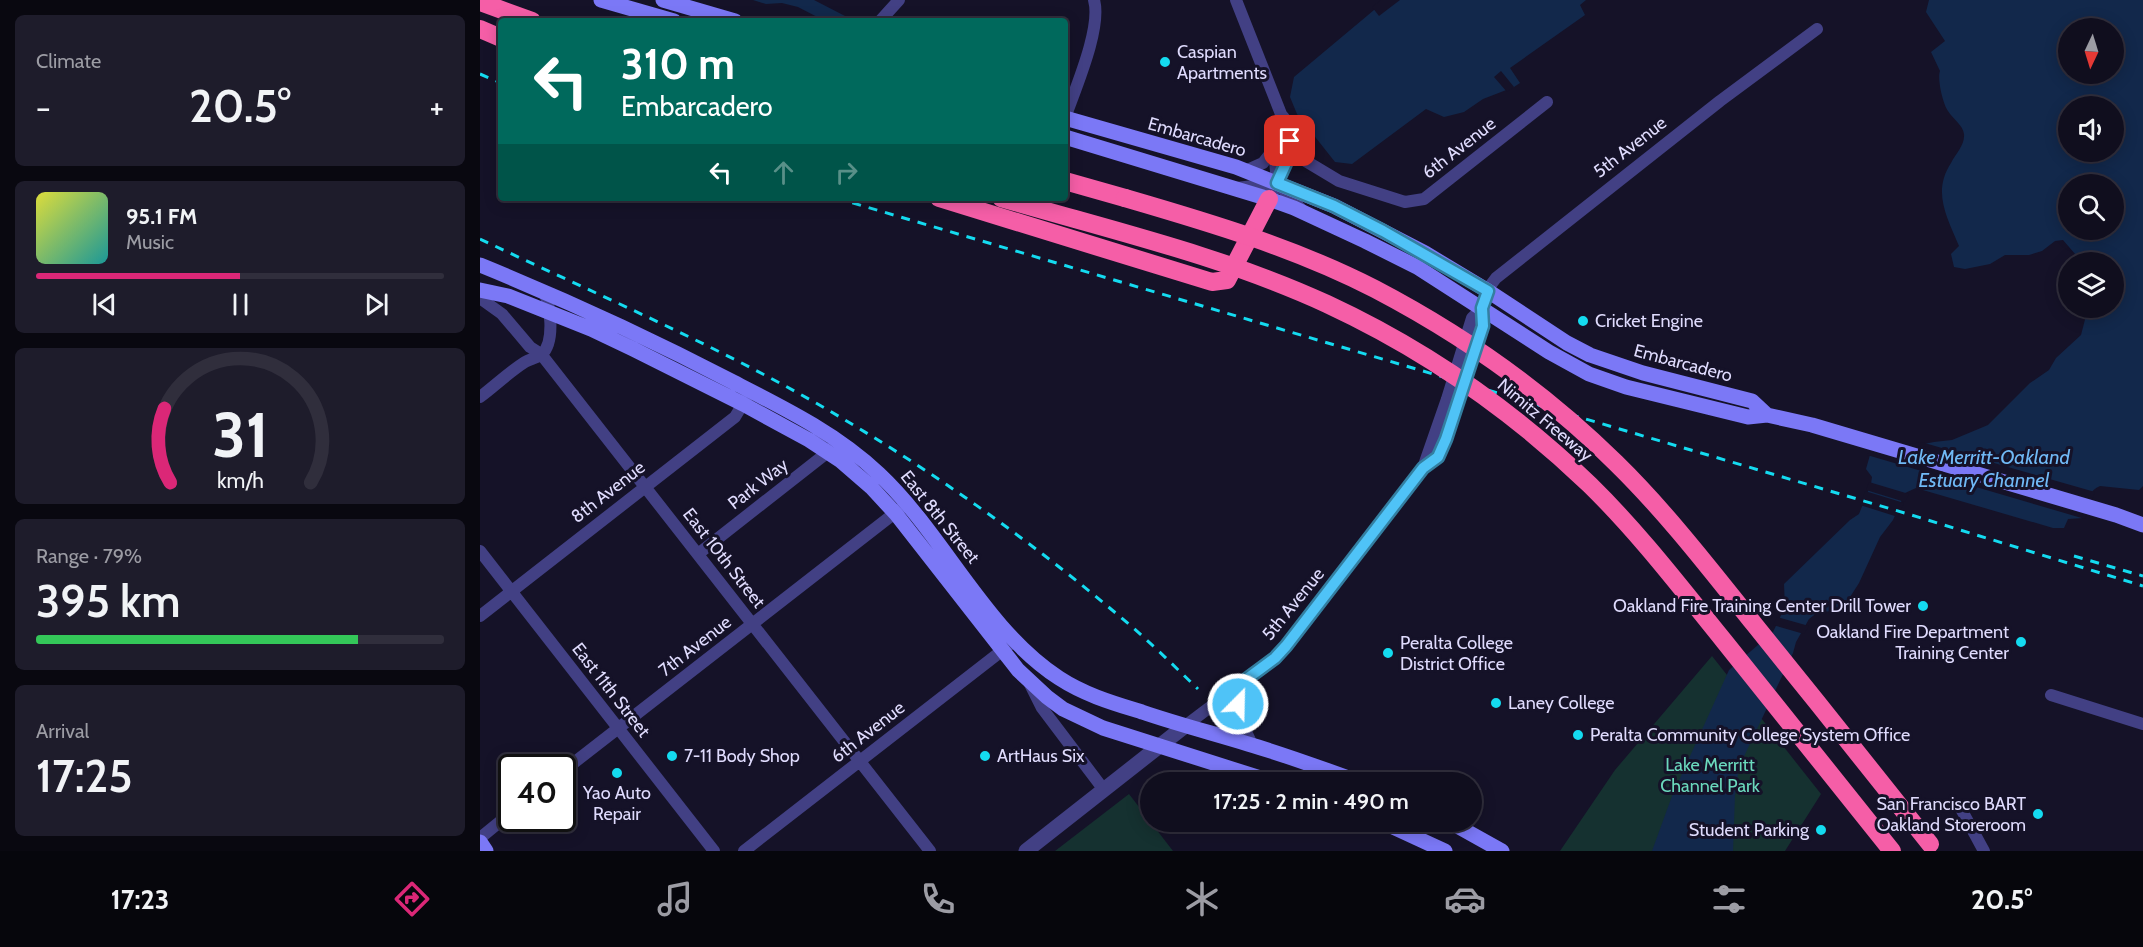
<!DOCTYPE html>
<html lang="en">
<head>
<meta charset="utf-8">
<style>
  body { margin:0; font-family:Cabin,sans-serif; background:#1e1c2b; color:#f1f3f6; height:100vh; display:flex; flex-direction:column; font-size:22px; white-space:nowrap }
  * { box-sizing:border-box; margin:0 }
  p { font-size:20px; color:#9c9ca4 }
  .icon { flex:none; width:33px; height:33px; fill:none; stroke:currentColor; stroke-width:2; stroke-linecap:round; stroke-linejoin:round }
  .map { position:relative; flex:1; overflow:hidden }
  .details { display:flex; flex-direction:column; gap:15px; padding:15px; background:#090810; width:480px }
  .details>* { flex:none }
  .guide { position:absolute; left:18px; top:18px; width:570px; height:183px; border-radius:6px; box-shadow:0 3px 15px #0003,0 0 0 2px #302e3c; background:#00695c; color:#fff; overflow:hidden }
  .needle { width:39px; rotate:184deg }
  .controls { position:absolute; left:1578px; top:18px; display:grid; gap:12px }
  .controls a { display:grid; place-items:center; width:66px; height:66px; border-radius:50%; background:#100e1e; box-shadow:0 3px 15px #0003,0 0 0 2px #302e3c; font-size:30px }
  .speed { position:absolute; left:18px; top:754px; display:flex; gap:12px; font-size:30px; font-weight:700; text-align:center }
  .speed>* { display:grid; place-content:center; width:78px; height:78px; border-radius:50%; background:#100e1e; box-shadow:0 3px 15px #0003,0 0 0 2px #302e3c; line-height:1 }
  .speed .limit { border:3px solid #111; border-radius:9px; background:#fff; color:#111 }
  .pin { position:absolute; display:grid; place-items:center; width:51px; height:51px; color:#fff; margin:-26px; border-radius:12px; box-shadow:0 3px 9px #0006 }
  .me { position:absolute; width:66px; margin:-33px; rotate:23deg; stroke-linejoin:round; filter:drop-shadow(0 0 4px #0008) }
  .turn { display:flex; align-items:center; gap:21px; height:126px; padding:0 24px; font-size:27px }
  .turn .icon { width:78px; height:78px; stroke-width:2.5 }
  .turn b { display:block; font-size:42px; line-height:51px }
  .lanes { display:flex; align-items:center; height:57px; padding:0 24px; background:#0003; justify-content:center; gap:30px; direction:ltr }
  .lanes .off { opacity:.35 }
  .big { font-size:45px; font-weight:600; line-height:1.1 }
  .details .tile { flex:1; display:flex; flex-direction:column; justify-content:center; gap:9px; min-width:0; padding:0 21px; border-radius:9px; background:#1e1c2b }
  .details .dial { align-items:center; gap:0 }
  .dial svg { height:156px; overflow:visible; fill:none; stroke:#302e3c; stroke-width:7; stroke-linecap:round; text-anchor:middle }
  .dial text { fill:#f1f3f6; stroke:none }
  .song { display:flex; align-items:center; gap:18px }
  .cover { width:72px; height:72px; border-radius:9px; background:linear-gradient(135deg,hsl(60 70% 55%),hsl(180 70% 35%)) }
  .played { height:6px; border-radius:3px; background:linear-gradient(90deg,#db2777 50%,#302e3c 50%) }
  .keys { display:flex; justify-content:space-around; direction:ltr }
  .heat { display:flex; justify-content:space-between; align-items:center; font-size:33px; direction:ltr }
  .charge { height:9px; border-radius:4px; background:linear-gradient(90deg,#34c759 79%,#302e3c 0) }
  .trip { position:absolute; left:660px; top:772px; width:342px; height:60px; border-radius:30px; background:#100e1e; box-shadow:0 3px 15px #0003,0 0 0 2px #302e3c; font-weight:600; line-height:60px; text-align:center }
  .tab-bar { display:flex; height:96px; justify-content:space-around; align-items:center; background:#06060c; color:#9c9ca4 }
  .tab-bar .icon { width:42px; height:42px }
  .tab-bar .active { color:#db2777 }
  .tab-bar b { font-size:27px; color:#f1f3f6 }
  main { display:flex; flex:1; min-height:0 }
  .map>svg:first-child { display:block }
  .green { fill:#153130 }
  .water { fill:#12284b; fill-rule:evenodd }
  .pier { fill:#151228 }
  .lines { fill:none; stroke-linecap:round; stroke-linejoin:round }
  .minor { stroke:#424084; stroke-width:12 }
  .tertiary { stroke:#424084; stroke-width:15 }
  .secondary { stroke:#7b78f6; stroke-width:15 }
  .motorway { stroke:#f55ea7; stroke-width:18 }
  .rail { stroke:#14dbf0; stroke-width:3; stroke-dasharray:9 8; stroke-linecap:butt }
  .motorway-bridge { stroke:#f55ea7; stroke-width:18 }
  .route-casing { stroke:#337fa1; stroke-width:15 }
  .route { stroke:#4fc3f7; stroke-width:10 }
  .poi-dot { fill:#14dbf0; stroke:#151228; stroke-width:2 }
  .labels { text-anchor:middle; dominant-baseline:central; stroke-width:6; stroke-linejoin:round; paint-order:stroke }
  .poi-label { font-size:18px; fill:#dfdbfd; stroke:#151228; text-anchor:start }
  .street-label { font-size:18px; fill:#dfdbfd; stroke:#151228 }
  .park-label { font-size:18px; fill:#6bd9bd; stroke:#151228 }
  .water-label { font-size:20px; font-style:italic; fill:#70b9f6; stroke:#151228 }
</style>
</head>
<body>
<main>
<section class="details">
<div class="tile"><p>Climate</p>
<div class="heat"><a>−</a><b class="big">20.5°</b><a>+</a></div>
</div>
<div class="tile">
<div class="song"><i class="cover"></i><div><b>95.1 FM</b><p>Music</p></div></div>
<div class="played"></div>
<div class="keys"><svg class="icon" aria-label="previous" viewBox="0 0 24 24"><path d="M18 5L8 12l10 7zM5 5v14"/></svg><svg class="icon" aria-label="pause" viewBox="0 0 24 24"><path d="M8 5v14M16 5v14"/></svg><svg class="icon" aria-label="next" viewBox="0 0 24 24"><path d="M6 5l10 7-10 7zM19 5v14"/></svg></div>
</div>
<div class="tile dial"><svg viewBox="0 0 100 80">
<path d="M14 69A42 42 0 1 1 86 69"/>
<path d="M14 69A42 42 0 0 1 11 31" stroke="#db2777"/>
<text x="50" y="56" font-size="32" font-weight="700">31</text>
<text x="50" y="72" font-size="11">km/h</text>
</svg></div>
<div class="tile"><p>Range · 79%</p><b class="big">395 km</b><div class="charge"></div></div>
<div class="tile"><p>Arrival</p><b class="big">17:25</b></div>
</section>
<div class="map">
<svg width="1663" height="851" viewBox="0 0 1663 851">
  <rect width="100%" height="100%" fill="#151228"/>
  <path class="green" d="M 1232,656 L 1341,794 L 1305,851 L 1080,851 L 1135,770 Z
    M 649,794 L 693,851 L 575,851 Z"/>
  <path class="water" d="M 273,0 L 334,0 L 365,16 L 367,21 L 345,21 L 318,7 L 302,3 L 286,4 Z
    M 906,0 L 1106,0 L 1100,5 L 1105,15 L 1030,68 L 1040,83 L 1034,87 L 1003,99 L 984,112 L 964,117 L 946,109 L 872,164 L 855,162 L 817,114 L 810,97 L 814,77 Z
    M 1449,0 L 1663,0 L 1663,486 L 1659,490 L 1620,486 C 1607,491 1606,506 1603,518 L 1588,519 L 1584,528 L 1573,528 L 1436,488 L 1425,493 L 1413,520 L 1400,537 L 1379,583 L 1363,608 L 1356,611 L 1338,612 L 1329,619 L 1316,642 L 1313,653 L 1259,767 L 1255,795 L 1253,851 L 1172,851 L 1192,796 L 1249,670 L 1293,632 L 1305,607 L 1304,584 L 1370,520 L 1379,514 L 1391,484 L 1392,477 L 1386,469 L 1390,455 L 1454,442 L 1472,440 L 1508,425 L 1550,383 L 1569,370 L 1576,358 L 1601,335 L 1608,308 L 1634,308 L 1634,262 L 1602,262 L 1583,240 L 1575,241 L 1562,251 L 1549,255 L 1525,255 L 1510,264 L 1485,269 L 1474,267 L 1471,254 L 1479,246 C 1467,217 1452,192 1471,163 C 1476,153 1485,145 1484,134 C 1483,125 1473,119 1468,111 C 1463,104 1457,79 1460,71 L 1451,52 L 1465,41 L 1446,12 ZM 1588,28 L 1634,28 L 1634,74 L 1588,74 ZM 1588,106 L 1634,106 L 1634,152 L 1588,152 ZM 1588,184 L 1634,184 L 1634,230 L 1588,230 Z"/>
  <path class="pier" d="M 901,0 L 920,0 L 899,16 L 892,7 Z
    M 1021,71 L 1034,87 L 1027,92 L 1014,77 Z
    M 1441,442 L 1615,492 L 1605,519 L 1387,455 L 1389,452 Z
    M 1389,482 L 1429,494 L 1425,502 L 1386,490 Z
    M 1385,491 L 1424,503 L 1418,517 L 1380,505 Z
    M 1297,617 L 1329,626 L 1324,634 L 1293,625 Z"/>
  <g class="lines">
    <path class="minor" d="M 756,0 L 801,114 C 804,118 808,122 809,126 C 816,148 802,173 793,192
      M 400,21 L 419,0
      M 801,114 L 794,149 L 797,183 L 822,210
      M 585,118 C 595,89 622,28 614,0
      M 809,151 L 859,181 L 925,202 L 944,199 L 1067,102
      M 765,171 L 783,163 L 794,149
      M 757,188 L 796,183
      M 0,298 L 22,314 L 50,347 L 61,354 L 450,851
      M 0,397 C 15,386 29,372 45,362 C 50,359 57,358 62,354 C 75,342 71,304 63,291
      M 943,468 L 967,399 L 992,318 L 1002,308 L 1010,286 L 1016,278 L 1240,101 L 1337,29
      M 0,551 L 234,851
      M 218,554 L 348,452 L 353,446
      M 0,616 L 255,417 L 267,397
      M 550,684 L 562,708 L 624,790
      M 1571,695 L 1663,724
      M 705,726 L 795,658 L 806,646 L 943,468 L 958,457 L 966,439 L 1003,326 L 1002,308
      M 82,772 L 420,509
      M 1480,807 L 1504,851
      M 0,838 L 32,812
      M 264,851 L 528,646"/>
    <path class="tertiary" d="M 764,681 L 757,716 L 770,744
      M 546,851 L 705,726"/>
    <path class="secondary" d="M 121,0 L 194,21
      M 183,0 L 255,21
      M 585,118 L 756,167 L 854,206 L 945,253 L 1008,291 L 1087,343 L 1110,355 L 1163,373 L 1272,401 L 1287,415
      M 585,137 L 789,199 L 814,208 L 885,241 L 937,267 L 1069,352 L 1109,374 L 1146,387 L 1268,417 L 1287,415 L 1332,425 L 1636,515 L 1663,525
      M 0,265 C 86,300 171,339 253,382 C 304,408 357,434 399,474 C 464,535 504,629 579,678 C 605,695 633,703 662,712 C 697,724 732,733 768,744 C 806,755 844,769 882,783
      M 0,290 L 28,296 L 111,329 L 153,349 L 263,404 L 329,440 L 361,461 L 391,487 L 416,514 L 538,670 L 567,697 L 583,709 L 623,728 L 796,783
      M 902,822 L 965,851
      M 970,822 L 1022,851
      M 0,842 L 6,851"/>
    <path class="motorway" d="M 0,2 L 52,21
      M 0,29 L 21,38
      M 585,181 L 645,198
      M 459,198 L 732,282 L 747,280 L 789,199"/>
    <path class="rail" d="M 0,74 L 21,83
      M 356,198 L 1428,514 L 1663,586
      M 0,239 C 122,297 248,350 365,420 C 461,477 553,543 638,615 C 666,638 692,664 718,689
      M 1594,556 L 1663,576"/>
    <path class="motorway-bridge" d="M 521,198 C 630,230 743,256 847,304 C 944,349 1033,411 1110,485 C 1159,533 1201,588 1244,641 C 1300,711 1356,781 1412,851
      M 645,198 C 731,223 815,248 895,289 C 983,335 1065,393 1136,463 C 1186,512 1230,569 1274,624 C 1333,697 1392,771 1450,844"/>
  </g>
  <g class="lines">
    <g class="route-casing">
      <path id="route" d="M 758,704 L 764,681 L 795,658 L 806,646 L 943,468 L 958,457 L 966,439 L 1003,326 L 1002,308 L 1008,291 L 903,231 L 854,206 L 797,183 L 807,161 L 810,141"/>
    </g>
    <use href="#route" class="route"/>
  </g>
  <g class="poi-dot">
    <circle cx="685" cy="62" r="6"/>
    <circle cx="1103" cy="321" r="6"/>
    <circle cx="1443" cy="606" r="6"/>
    <circle cx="1541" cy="642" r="6"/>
    <circle cx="908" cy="653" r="6"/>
    <circle cx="1016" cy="703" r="6"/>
    <circle cx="1098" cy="735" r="6"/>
    <circle cx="192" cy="756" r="6"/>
    <circle cx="505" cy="756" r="6"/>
    <circle cx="137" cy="773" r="6"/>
    <circle cx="1558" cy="814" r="6"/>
    <circle cx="1341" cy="830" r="6"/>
  </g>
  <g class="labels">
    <g class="poi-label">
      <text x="697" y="52">Caspian<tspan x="697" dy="21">Apartments</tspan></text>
      <text x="1115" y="321">Cricket Engine</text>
      <text x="1431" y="606" text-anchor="end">Oakland Fire Training Center Drill Tower</text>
      <text x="1529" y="632" text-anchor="end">Oakland Fire Department<tspan x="1529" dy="21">Training Center</tspan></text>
      <text x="920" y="643">Peralta College<tspan x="920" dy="21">District Office</tspan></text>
      <text x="1028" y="703">Laney College</text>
      <text x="1110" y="735">Peralta Community College System Office</text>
      <text x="204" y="756">7-11 Body Shop</text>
      <text x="517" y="756">ArtHaus Six</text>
      <text x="137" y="793" text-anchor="middle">Yao Auto<tspan x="137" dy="21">Repair</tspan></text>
      <text x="1546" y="804" text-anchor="end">San Francisco BART<tspan x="1546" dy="21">Oakland Storeroom</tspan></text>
      <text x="1329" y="830" text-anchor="end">Student Parking</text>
    </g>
    <g class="street-label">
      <text transform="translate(717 137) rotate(16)">Embarcadero</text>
      <text transform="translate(1150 147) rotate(-38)">5th Avenue</text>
      <text transform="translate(979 148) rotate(-38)">6th Avenue</text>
      <text transform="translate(1203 363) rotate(15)">Embarcadero</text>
      <text transform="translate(1065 420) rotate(40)">Nimitz Freeway</text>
      <text transform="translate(278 484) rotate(-38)">Park Way</text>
      <text transform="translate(128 492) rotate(-38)">8th Avenue</text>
      <text transform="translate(460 517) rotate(51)">East 8th Street</text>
      <text transform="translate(244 558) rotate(52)">East 10th Street</text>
      <text transform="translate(813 604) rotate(-51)">5th Avenue</text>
      <text transform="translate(215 646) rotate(-38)">7th Avenue</text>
      <text transform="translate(131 690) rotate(52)">East 11th Street</text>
      <text transform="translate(388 732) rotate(-38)">6th Avenue</text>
    </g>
    <g class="park-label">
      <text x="1230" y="765">Lake Merritt<tspan x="1230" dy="21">Channel Park</tspan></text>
    </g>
    <g class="water-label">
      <text x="1504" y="457">Lake Merritt-Oakland<tspan x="1504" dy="23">Estuary Channel</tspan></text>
    </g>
  </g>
</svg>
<div class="controls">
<a><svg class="needle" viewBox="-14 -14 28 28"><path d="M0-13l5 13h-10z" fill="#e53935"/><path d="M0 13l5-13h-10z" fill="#9c9ca4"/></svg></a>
<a><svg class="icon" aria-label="sound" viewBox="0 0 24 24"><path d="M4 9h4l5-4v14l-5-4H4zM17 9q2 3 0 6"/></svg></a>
<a><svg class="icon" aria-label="search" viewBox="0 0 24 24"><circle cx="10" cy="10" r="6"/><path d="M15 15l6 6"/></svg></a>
<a><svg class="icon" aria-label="layers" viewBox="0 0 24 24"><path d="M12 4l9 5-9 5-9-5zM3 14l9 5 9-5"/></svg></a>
</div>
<div class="speed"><div class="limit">40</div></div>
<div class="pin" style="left:810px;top:141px;background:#d93025"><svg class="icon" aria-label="arrive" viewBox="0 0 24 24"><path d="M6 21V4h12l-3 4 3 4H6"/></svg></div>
<svg class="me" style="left:758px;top:704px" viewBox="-20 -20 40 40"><circle r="17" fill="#4fc3f7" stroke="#fff" stroke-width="3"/><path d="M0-11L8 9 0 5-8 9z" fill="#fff"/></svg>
<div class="trip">17:25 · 2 min · 490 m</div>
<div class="guide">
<div class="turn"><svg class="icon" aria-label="left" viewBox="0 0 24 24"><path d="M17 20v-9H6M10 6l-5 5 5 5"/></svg><div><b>310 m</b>Embarcadero</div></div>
<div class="lanes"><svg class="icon" aria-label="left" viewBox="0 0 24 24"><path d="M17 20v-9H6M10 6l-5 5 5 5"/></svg><svg class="icon off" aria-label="ahead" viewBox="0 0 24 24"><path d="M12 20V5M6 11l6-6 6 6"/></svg><svg class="icon off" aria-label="right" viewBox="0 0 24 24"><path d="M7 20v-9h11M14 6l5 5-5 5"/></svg></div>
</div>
</div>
</main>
<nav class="tab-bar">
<b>17:23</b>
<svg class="icon active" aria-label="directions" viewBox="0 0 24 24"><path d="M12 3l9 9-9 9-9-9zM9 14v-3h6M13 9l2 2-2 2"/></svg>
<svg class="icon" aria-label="music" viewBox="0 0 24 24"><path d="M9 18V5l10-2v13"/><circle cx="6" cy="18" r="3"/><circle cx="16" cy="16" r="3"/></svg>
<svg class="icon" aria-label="phone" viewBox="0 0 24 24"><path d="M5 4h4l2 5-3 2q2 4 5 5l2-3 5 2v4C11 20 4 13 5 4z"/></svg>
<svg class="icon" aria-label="climate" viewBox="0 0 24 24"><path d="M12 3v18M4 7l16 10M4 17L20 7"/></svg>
<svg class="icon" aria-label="car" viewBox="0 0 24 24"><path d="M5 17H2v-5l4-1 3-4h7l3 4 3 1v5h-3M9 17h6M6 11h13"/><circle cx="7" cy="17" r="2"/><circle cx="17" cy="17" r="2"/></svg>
<svg class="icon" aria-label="filters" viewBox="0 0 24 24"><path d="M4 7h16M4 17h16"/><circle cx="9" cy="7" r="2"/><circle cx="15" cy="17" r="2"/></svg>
<b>20.5°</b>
</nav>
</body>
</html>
